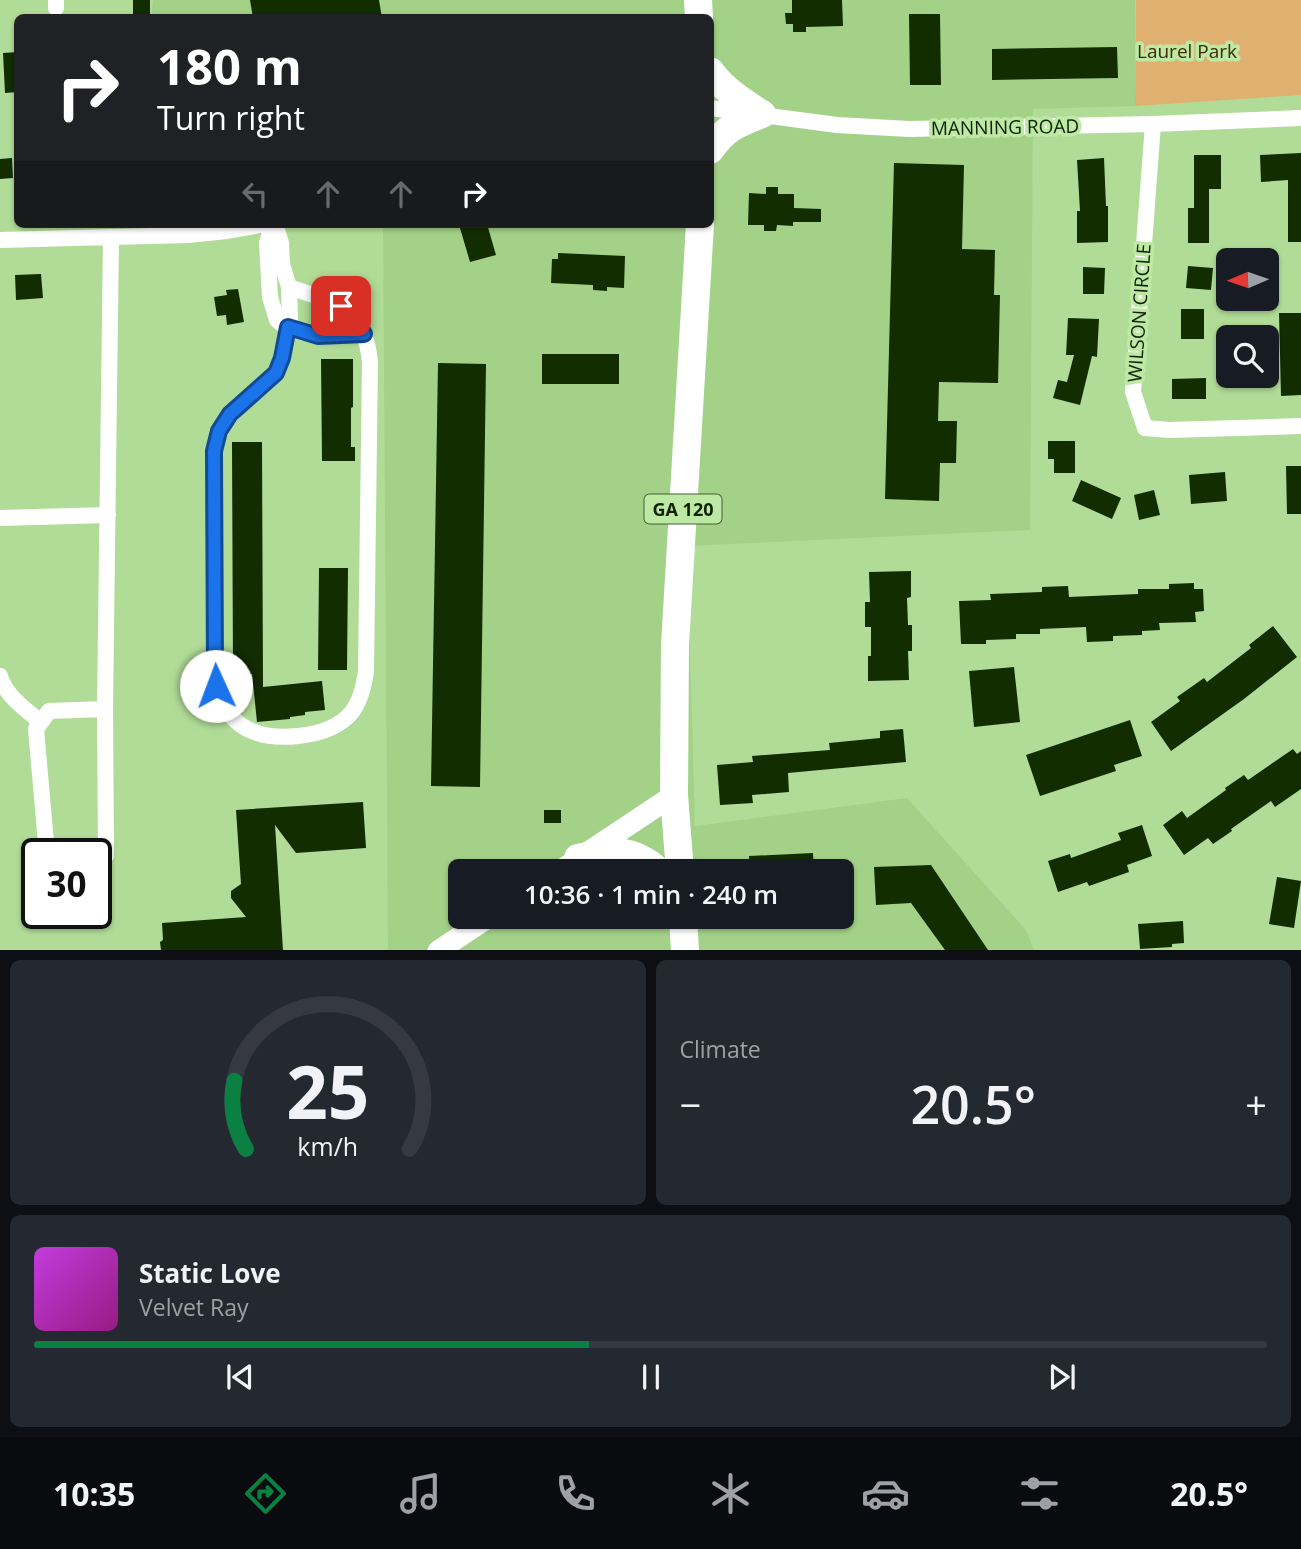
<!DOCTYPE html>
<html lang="en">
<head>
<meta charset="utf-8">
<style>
  body { margin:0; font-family:"Open Sans",sans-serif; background:#242831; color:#f1f3f6; height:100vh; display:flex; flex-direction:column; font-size:26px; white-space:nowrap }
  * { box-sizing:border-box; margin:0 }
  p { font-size:23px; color:#9ea1a6 }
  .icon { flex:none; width:38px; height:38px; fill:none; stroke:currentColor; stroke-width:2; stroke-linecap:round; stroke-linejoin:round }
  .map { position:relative; height:950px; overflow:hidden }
  .drawer { display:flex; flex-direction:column; gap:10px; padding:10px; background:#0d0f14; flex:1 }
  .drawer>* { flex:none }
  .guide { position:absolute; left:14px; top:14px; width:700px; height:214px; border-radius:10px; box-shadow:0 2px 5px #0004; background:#202124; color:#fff; overflow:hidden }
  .needle { width:46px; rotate:268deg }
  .buttons { position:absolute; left:1216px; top:248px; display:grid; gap:14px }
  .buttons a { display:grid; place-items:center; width:63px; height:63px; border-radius:10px; background:#171b24; box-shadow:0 2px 5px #0004; font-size:35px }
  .speed { position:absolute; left:21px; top:838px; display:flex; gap:14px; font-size:35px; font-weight:700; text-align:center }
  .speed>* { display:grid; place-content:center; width:91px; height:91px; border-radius:50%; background:#171b24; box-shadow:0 2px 5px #0004; line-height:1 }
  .speed .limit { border:4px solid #111; border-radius:10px; background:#fff; color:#111 }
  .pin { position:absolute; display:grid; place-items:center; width:60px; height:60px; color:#fff; margin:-30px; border-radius:14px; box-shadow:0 4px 10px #0006 }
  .me { position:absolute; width:77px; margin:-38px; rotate:358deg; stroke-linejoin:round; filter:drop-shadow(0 0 5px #0008) }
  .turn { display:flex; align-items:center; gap:24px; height:147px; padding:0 28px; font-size:32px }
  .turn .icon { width:91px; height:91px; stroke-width:2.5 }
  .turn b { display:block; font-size:49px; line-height:60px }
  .lanes { display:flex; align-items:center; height:66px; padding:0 28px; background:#0003; justify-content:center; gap:35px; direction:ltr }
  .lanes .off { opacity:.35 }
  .big { font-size:52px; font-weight:600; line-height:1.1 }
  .drawer .card { flex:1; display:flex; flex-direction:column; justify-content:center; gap:10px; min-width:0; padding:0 24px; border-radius:10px; background:#242831 }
  .drawer .dial { align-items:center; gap:0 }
  .dial svg { height:182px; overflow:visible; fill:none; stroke:#363941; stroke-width:7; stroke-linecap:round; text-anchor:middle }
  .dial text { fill:#f1f3f6; stroke:none }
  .song { display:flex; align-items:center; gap:21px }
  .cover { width:84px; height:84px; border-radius:10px; background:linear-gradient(135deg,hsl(290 70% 55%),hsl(310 70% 35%)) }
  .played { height:7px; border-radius:4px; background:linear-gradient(90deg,#0b8043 45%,#363941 45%) }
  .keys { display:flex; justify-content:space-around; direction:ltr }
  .heat { display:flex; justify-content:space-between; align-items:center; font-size:38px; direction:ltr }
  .drawer .tiles { flex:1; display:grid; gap:10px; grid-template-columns:1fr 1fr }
  .card:last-child { grid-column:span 2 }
  .trip { position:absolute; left:448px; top:859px; width:406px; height:70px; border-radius:10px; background:#171b24; box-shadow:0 2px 5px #0004; font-weight:600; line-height:70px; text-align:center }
  .dock { display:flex; height:112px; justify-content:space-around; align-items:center; background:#090b0e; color:#9ea1a6 }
  .dock .icon { width:49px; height:49px }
  .dock .current { color:#0b8043 }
  .dock b { font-size:32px; color:#f1f3f6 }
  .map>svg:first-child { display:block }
  .built { fill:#a3d187; fill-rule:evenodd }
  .green { fill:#dfb070 }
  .building { fill:#122d00 }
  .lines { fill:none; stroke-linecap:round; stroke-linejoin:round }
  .minor { stroke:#fff; stroke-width:16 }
  .tertiary { stroke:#fff; stroke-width:21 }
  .trunk { stroke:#fff; stroke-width:28 }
  .route-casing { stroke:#114b97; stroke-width:18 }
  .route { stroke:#1a73e8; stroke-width:12 }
  .labels { text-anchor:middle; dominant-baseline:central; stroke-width:7; stroke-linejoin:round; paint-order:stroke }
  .shield { fill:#bde9a4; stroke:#455e36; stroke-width:2 }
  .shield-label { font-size:18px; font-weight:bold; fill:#122207 }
  .park-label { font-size:19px; fill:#422900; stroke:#bde9a4 }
  .street-label { font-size:19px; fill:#122207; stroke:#bde9a4 }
</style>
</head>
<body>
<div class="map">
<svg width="1301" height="951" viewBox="0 0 1301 951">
  <rect width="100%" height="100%" fill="#b1dc97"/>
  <path class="built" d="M 153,0 L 1135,0 L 1135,106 L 1033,109 L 1030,530 L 687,546 L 695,826 L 907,798 L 1026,930 L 1034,950 L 388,950 L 383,224 L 710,224 L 710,18 L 151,18 ZM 460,872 L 842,872 L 842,917 L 460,917 Z"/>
  <path class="green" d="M 1136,0 L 1301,0 L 1301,95 L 1135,106 Z"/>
  <path class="building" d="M 133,0 L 150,0 L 150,18 L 133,18 Z
    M 250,0 L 379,0 L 382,18 L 253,18 Z
    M 792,0 L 842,0 L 843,26 L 806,27 L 806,32 L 793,32 L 793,24 L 786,24 L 785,13 L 792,13 Z
    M 909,14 L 940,14 L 941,85 L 910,85 Z
    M 1117,47 L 1118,78 L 992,80 L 992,49 Z
    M 18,52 L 18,92 L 5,93 L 3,53 Z
    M 1301,153 L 1301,242 L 1288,242 L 1288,180 L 1261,182 L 1260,155 Z
    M 1194,155 L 1221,155 L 1221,189 L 1209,189 L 1209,243 L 1188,243 L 1188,208 L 1194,208 Z
    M 12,158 L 13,178 L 0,179 L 0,159 Z
    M 1104,158 L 1106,206 L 1108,206 L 1108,242 L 1077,243 L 1077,211 L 1080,211 L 1077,160 Z
    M 894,163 L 964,165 L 962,249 L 995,250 L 994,295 L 1000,295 L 998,383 L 939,382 L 938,421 L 957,421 L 956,463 L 940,463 L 939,501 L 885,499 Z
    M 766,187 L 778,187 L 778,194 L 794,194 L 794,208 L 821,209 L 821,222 L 793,222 L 793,226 L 777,225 L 776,231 L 764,231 L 764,225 L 748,225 L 749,193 L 766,194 Z
    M 474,224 L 487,224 L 496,255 L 470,262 L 460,228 Z
    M 558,253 L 625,256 L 624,288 L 607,287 L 607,291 L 593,290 L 593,285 L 551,283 L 552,259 L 558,259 Z
    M 1188,266 L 1213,268 L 1211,290 L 1186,288 Z
    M 1083,267 L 1105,268 L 1104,294 L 1083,294 Z
    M 41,274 L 43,298 L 16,300 L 15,275 Z
    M 238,289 L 244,322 L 227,325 L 226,315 L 217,316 L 214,297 L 227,295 L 226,290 Z
    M 1181,309 L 1204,309 L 1204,339 L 1181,339 Z
    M 1279,313 L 1301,313 L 1301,395 L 1281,396 Z
    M 1068,318 L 1099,319 L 1097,357 L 1092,356 L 1080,405 L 1053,398 L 1058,380 L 1067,382 L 1074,355 L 1066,355 Z
    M 542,354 L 619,354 L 619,384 L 542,384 Z
    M 321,359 L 353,359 L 353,407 L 351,408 L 351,447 L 355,447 L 355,461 L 322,461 Z
    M 438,363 L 486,364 L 480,787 L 431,786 Z
    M 1206,378 L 1206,399 L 1172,399 L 1172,379 Z
    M 1048,441 L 1075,441 L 1075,473 L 1054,473 L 1054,459 L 1048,459 Z
    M 232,442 L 262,442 L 263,687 L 322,681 L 325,710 L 305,712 L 305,715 L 290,717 L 290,719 L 257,722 L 252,674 L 233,674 Z
    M 1286,466 L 1301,466 L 1301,514 L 1287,514 Z
    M 1225,472 L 1227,501 L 1191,504 L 1189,475 Z
    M 1081,480 L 1121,498 L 1112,519 L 1072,501 Z
    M 1154,490 L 1160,515 L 1139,520 L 1134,495 Z
    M 319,568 L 348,568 L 347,670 L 318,670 Z
    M 911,571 L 911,597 L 907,598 L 908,625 L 912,625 L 912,651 L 908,651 L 909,680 L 868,681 L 868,656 L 871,656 L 871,627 L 865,627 L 865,602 L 870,602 L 869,572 Z
    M 1194,583 L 1194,589 L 1203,589 L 1204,611 L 1195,612 L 1196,622 L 1159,623 L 1160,630 L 1142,631 L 1142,635 L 1113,636 L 1113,641 L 1087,642 L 1086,627 L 1040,629 L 1040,634 L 1016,634 L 1016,639 L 986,640 L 986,644 L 961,644 L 959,601 L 991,600 L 990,594 L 1042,592 L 1042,587 L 1068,586 L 1069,597 L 1138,594 L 1138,589 L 1169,589 L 1169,584 Z
    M 1273,626 L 1297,657 L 1244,699 L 1171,751 L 1151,722 L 1180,701 L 1177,697 L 1204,678 L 1207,682 L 1251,648 L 1249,645 Z
    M 1014,667 L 1020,722 L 974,727 L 969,671 Z
    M 1130,720 L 1142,756 L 1114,765 L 1116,771 L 1040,796 L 1026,755 Z
    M 903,729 L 906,762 L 788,773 L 789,792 L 752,795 L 753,803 L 720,805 L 717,765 L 753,762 L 752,756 L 830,750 L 829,743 L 880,738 L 880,731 Z
    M 1293,749 L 1297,754 L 1301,751 L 1301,789 L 1275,807 L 1271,801 L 1231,829 L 1232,831 L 1213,844 L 1208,838 L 1184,855 L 1163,825 L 1182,811 L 1187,818 L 1226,790 L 1225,788 L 1244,775 L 1248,780 Z
    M 363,802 L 366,848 L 296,853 L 275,825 L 283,950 L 161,950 L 160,942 L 163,940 L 162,923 L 246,917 L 231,898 L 231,891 L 241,884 L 236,810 Z
    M 544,810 L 561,810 L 561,823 L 544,823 Z
    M 1142,825 L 1152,856 L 1127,865 L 1129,872 L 1089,886 L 1087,882 L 1058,892 L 1048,861 L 1070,854 L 1071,858 L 1121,840 L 1118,833 Z
    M 813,853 L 814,872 L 750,872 L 749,856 Z
    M 931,865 L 988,950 L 945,950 L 911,903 L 876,905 L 874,867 Z
    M 1277,877 L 1301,881 L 1294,928 L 1269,924 Z
    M 1183,921 L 1184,943 L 1172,944 L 1172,947 L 1140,949 L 1138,924 Z"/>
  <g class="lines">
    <path class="minor" d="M 56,0 L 56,8
      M 710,108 L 837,125 L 909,129 L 1153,124 L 1301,118
      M 1153,124 L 1133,392 L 1145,428 L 1169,430 L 1301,426
      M 273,224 L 267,243 L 270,297 L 277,320 C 298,340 337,335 364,334
      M 275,224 L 281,243 L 282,264 L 289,287 L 290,320 L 282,358 L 276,373 L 272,378 C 247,400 220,416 214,451 L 215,673 C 220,723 252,741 298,736 C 318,734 339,728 352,712 C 361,700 364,686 366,671 L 370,362 C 365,307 333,302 289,287
      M 0,240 L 188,235 L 227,231 L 266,224
      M 0,518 L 108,515
      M 0,676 C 5,695 26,710 41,722
      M 47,854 L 36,729 L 49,711 L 105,709
      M 96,868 L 106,856 L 105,709 L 111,237"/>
    <path class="tertiary" d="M 558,872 L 674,795
      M 438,951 L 489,917"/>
    <path class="trunk" d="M 698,0 L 699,18
      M 710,71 C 724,90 743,102 762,114
      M 710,150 C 726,127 737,124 762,114
      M 578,858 C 603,853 622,847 645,861 C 650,864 654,866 658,872
      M 680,872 L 674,795 L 675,645 L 700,224
      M 683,917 L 685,951"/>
  </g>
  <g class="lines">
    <g class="route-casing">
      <path id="route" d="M 216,686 L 215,673 L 214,451 L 219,431 L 230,414 L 276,373 L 282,358 L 288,327 L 318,336 L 364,334 L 356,320 L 341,306"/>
    </g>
    <use href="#route" class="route"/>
  </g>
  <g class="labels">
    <rect class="shield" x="644.5" y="494.5" width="77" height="29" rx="5"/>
    <g class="shield-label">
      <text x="683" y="509">GA 120</text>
    </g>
    <g class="park-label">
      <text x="1187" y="51">Laurel Park</text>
    </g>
    <g class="street-label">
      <text transform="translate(1005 127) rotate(-1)">MANNING ROAD</text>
      <text transform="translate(1139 313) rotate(-86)">WILSON CIRCLE</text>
    </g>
  </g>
</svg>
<div class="buttons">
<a><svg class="needle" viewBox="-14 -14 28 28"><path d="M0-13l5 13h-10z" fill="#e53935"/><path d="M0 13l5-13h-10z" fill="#9ea1a6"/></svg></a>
<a><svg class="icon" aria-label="search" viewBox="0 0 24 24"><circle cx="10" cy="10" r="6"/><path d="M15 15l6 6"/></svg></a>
</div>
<div class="speed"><div class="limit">30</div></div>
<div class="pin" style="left:341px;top:306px;background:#d93025"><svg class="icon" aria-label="arrive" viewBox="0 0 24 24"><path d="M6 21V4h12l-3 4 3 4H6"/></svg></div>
<svg class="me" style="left:216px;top:686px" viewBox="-20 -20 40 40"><circle r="19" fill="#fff"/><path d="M0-13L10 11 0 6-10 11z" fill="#1a73e8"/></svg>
<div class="trip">10:36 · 1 min · 240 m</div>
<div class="guide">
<div class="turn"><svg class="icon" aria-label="right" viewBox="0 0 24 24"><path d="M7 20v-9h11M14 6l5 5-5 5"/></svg><div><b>180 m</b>Turn right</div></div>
<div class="lanes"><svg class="icon off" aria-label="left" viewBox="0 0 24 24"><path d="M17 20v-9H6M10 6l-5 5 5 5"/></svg><svg class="icon off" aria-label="ahead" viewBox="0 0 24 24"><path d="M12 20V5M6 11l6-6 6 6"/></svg><svg class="icon off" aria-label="ahead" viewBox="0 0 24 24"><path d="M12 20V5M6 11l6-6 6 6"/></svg><svg class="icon" aria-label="right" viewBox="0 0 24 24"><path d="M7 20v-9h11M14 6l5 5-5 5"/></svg></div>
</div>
</div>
<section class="drawer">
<div class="tiles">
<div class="card dial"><svg viewBox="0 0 100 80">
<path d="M14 69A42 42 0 1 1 86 69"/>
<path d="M14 69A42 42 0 0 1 9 39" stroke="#0b8043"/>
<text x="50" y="56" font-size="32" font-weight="700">25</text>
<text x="50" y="72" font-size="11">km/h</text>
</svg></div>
<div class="card"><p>Climate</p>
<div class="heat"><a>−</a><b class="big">20.5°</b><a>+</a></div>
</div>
<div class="card">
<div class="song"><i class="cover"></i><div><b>Static Love</b><p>Velvet Ray</p></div></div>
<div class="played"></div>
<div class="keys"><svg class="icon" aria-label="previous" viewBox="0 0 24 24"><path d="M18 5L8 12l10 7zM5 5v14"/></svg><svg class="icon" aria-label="pause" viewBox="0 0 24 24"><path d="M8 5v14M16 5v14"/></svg><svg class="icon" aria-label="next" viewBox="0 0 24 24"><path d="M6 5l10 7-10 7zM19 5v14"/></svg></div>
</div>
</div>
</section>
<nav class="dock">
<b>10:35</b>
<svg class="icon current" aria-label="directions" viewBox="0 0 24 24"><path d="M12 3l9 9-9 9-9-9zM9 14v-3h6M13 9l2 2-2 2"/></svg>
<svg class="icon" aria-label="music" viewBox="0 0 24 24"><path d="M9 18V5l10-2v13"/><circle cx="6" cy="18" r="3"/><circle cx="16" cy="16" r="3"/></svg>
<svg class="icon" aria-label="phone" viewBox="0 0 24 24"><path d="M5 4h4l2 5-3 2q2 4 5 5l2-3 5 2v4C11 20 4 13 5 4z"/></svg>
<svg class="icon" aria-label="climate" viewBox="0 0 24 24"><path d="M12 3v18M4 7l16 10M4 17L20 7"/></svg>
<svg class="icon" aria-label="car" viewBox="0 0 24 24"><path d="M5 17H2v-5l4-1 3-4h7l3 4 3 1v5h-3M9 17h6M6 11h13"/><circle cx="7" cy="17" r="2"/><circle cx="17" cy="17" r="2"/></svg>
<svg class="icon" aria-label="filters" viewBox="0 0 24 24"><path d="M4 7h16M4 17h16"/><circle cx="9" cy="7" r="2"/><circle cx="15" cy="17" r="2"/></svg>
<b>20.5°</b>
</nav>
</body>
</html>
